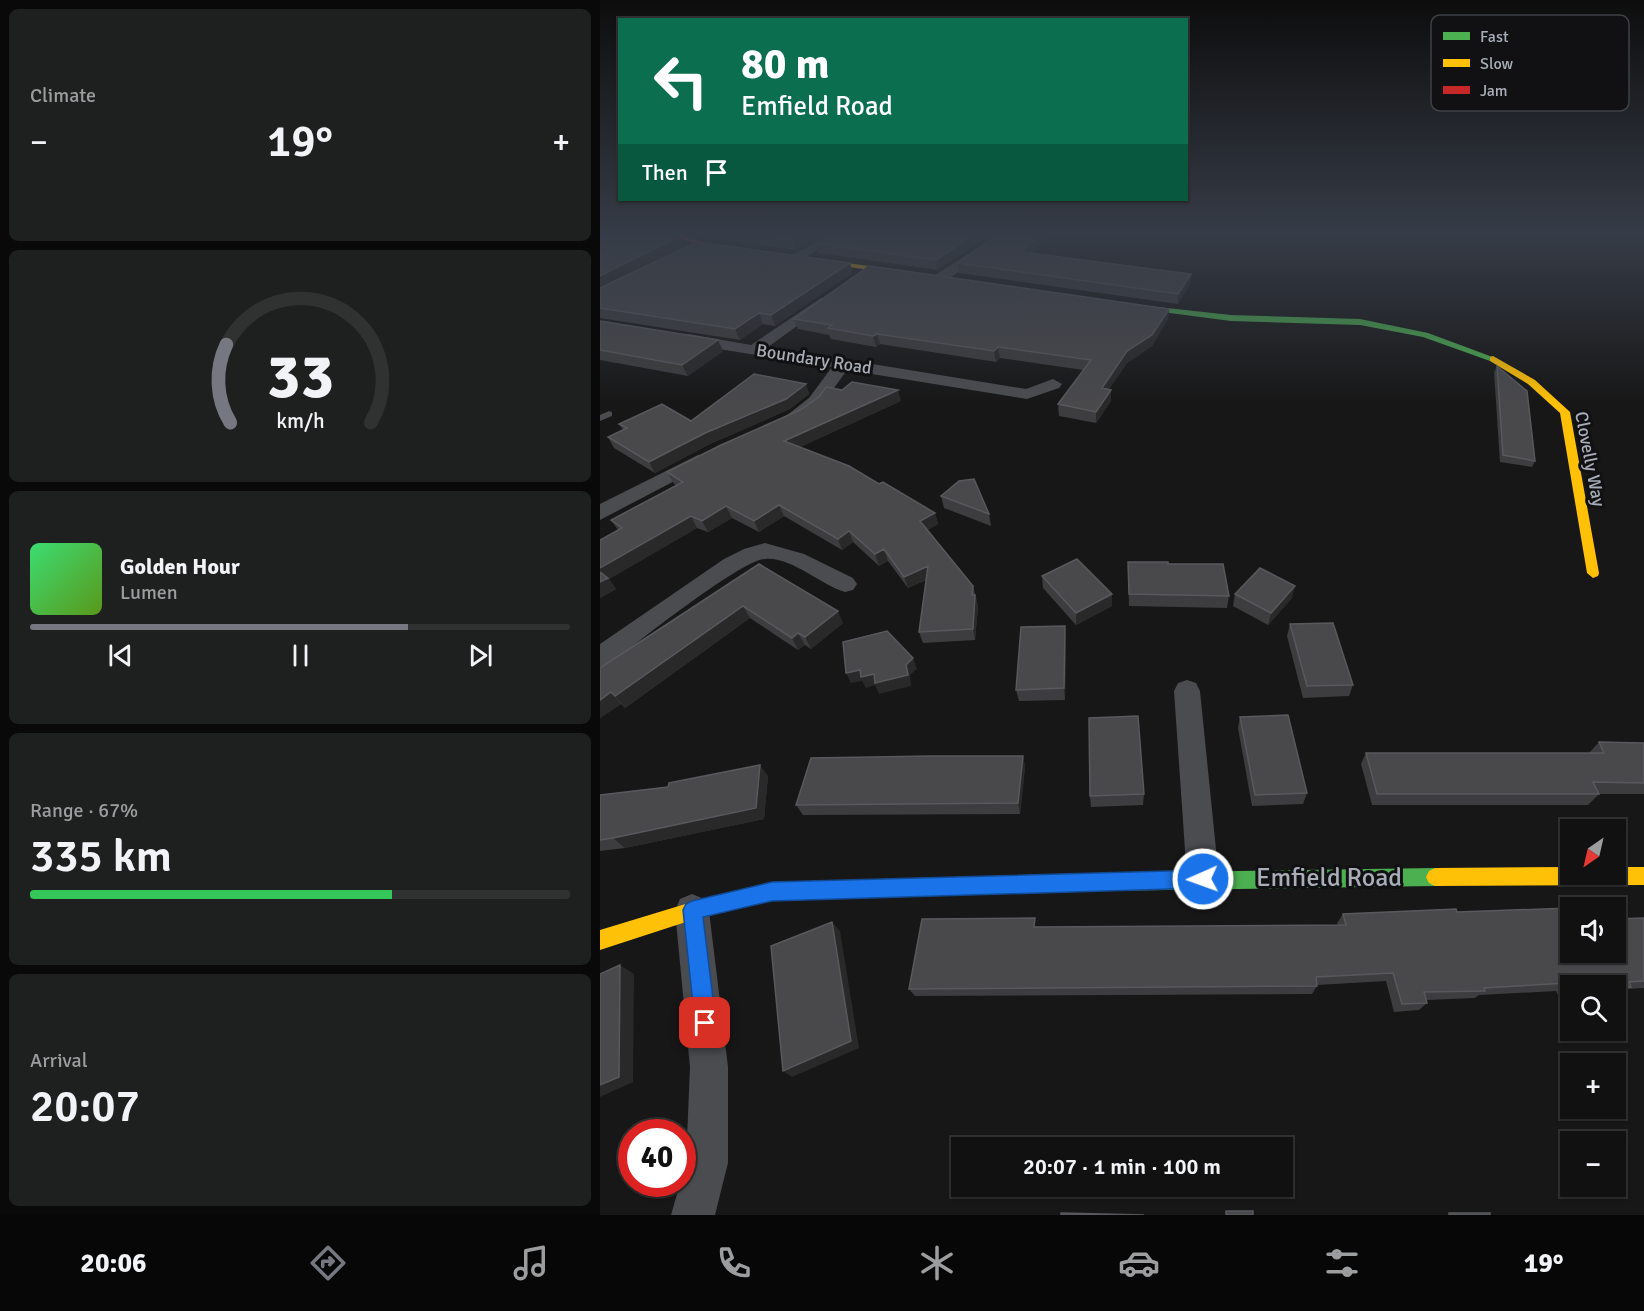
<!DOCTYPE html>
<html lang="en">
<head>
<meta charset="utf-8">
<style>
  body { margin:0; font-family:Signika,sans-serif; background:#1e1f1f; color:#f1f3f6; height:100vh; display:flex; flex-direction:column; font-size:22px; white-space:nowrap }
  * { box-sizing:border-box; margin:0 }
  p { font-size:20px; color:#9c9d9f }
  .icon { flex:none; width:33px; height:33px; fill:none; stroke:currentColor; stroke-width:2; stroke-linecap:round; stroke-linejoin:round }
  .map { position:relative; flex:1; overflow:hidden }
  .panel { display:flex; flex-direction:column; gap:9px; padding:9px; background:#090909; width:600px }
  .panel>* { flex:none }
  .top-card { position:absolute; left:18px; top:18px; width:570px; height:183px; border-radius:0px; box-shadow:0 2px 4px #0004,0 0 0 2px #303131; background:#0b6e4f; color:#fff; overflow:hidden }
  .needle { width:39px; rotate:214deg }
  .buttons { position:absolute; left:960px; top:819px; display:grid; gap:12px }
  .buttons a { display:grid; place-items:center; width:66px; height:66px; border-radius:0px; background:#111; box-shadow:0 2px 4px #0004,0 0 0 2px #303131; font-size:30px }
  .speed { position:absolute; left:18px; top:1119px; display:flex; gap:12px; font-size:30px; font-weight:700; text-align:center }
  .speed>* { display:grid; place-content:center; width:78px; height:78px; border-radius:50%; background:#111; box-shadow:0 2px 4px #0004,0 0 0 2px #303131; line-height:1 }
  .speed .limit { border:9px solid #d22; background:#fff; color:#111 }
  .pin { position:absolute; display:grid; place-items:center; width:51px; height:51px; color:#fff; margin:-26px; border-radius:12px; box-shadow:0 3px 9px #0006 }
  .me { position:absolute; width:66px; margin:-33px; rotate:268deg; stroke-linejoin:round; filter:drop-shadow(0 0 4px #0008) }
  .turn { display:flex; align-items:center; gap:21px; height:126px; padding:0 24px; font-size:27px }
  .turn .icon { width:78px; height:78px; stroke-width:2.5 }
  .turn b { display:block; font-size:42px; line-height:51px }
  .then { display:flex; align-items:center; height:57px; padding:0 24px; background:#0003; gap:12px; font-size:22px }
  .big { font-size:45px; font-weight:600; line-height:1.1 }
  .panel .card { flex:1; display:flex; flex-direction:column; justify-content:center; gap:9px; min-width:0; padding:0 21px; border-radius:9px; background:#1e1f1f }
  .panel .dial { align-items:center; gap:0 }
  .dial svg { height:156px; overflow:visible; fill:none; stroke:#303131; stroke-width:7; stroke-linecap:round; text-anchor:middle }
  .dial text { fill:#f1f3f6; stroke:none }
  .song { display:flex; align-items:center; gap:18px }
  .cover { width:72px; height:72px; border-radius:9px; background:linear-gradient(135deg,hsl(140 70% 55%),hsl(90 70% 35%)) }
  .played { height:6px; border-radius:3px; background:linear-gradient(90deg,#757880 70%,#303131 70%) }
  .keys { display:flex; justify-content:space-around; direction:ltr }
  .heat { display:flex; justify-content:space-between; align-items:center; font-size:33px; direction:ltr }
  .charge { height:9px; border-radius:4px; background:linear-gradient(90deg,#34c759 67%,#303131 0) }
  .trip { position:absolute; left:351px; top:1137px; width:342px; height:60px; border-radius:0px; background:#111; box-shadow:0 2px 4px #0004,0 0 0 2px #303131; font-weight:600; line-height:60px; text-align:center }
  .menu { display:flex; height:96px; justify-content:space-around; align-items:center; background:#070707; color:#9c9d9f }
  .menu .icon { width:42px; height:42px }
  .menu .selected { color:#757880 }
  .menu b { font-size:27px; color:#f1f3f6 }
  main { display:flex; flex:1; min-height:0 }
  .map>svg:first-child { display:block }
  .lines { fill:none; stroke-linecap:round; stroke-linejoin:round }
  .lane { fill:#4b4c50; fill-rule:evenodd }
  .street { fill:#4b4c50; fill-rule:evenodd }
  .fast { fill:#4caf50; fill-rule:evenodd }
  .slow { fill:#ffc107; fill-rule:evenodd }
  .jam { fill:#c62828; fill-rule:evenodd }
  .wall { fill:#3d3d3f }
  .shaded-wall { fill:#29292a }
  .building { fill:#49494c; stroke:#58595d; stroke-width:1.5 }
  .route { fill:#1a73e8; stroke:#114b97; stroke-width:1.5 }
  .labels { text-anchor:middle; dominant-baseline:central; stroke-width:6; stroke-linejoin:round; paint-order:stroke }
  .far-street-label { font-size:18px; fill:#a8adb8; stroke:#111113 }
  .near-street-label { font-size:26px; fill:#a8adb8; stroke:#111113 }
  .key { fill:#111113; stroke:#3e4045; stroke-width:1.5 }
  .key-label { font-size:16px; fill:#a8adb8 }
</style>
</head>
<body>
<main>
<section class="panel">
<div class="card"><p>Climate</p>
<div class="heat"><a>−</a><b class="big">19°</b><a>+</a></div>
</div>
<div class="card dial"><svg viewBox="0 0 100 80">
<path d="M14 69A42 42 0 1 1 86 69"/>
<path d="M14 69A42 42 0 0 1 12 29" stroke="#757880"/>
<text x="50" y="56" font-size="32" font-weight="700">33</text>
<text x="50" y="72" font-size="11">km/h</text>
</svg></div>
<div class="card">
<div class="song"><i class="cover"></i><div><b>Golden Hour</b><p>Lumen</p></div></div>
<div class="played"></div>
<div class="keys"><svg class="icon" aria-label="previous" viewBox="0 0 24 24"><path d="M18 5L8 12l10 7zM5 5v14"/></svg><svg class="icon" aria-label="pause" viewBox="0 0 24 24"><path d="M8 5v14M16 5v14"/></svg><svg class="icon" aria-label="next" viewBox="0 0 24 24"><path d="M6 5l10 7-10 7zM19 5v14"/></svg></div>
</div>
<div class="card"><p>Range · 67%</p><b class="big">335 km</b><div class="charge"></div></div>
<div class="card"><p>Arrival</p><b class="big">20:07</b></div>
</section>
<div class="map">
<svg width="1044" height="1215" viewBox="0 0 1044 1215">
  <rect width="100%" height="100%" fill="#171717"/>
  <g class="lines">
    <path class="lane" d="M 9,411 L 12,412 L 12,416 L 0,421 L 0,415 Z"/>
    <path class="street" d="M 233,233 L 249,233 L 200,260 L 190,260 L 188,257 Z
      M 384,244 L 390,248 L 389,251 L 345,281 L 335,281 L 335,275 Z
      M 221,298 L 226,299 L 228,302 L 226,305 L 168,347 L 426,389 L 453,379 L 462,384 L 459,388 L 427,399 L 247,370 L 221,406 L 195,421 L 186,416 L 209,398 L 232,367 L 88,344 L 80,339 L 88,334 L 151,345 Z
      M 98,455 L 105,457 L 108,461 L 105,465 L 0,520 L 0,504 Z
      M 165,543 L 204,554 L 253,578 L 257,584 L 253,590 L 245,592 C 221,585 190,556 165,559 C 139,561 35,645 9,664 L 0,667 L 0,644 L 124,559 L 144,549 Z
      M 587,680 L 596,683 L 600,691 L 619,879 L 614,890 L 603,895 L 592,890 L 587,879 L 574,691 L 578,683 Z
      M 92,894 L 104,899 L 109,911 L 128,1067 L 128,1163 L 115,1215 L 71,1215 L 86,1163 L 90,1067 L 75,911 L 80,899 Z"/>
    <path class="fast" d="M 521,303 L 631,315 L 760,319 L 828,333 L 898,359 L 890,361 L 823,337 L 760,325 L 631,321 L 524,307 L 520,305 Z
      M 835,868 L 841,871 L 844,877 L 841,883 L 835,886 L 498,891 L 492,888 L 489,882 L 492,876 L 498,873 Z"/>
    <path class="slow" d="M 203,257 L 313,272 L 317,274 L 313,276 L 206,261 L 203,261 Z
      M 893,356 L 935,380 L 970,412 L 999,573 L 998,576 L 993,578 L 987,573 L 960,413 L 928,384 L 890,361 L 890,357 Z
      M 970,867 L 970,874 L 1016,874 L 1016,867 L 1044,867 L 1044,885 L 835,886 L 829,883 L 826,877 L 829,871 L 835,868 Z
      M 498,873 L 504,876 L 507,882 L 504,888 L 498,891 L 172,900 L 92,920 L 0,950 L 0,930 L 92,902 L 172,882 Z"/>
    <path class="jam" d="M 78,233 L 85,233 L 85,236 L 102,242 L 144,249 L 140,251 L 101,246 L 80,238 Z"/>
  </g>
  <path class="wall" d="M 0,233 L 84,246 L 3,287 L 250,263 L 252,273 L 175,326 L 163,324 L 140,340 L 0,318 Z
    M 96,233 L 228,233 L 196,250 L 105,237 Z
    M 233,233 L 392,233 L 338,270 L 218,253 L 215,243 Z
    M 399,233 L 450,233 L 450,237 L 432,253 L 591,274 L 590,284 L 578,304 L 359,273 L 358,263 Z
    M 569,309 L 568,319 L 552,346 L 527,363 L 509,389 L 511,401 L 496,423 L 459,416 L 458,404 L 483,370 L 400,358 L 396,362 L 280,344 L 276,347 L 231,339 L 229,335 L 198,329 L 194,319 Z
    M 0,321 L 123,351 L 88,376 L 0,360 Z
    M 897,366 L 935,461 L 932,467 L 900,462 L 894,372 Z
    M 206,384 L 209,394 L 190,409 L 110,444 L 55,473 L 14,448 L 8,437 L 23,430 L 19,424 L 91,421 Z
    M 301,401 L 200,447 L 279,484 L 335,513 L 338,524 L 327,530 L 373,586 L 378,606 L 375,640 L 323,643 L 319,632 L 326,580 L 308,588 L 288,561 L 279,566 L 253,542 L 242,550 L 184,516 L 159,532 L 132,518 L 108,532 L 97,528 L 9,579 L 16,589 L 0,598 L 18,530 L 11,520 L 76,485 L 74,484 L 67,472 Z
    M 341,496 L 389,514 L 391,526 L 344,508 Z
    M 528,562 L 568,564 L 629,596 L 627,608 L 529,606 Z
    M 159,564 L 243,623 L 211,649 L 205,645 L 198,650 L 150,618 L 25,708 L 21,704 L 0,718 L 0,668 Z
    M 442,576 L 512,594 L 512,606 L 476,625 L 443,588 Z
    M 635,594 L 692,598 L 668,625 L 633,606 Z
    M 690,624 L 753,685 L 749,696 L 703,698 L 687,636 Z
    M 466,638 L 465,700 L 419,701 L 416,690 Z
    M 640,717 L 707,793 L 703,804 L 652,806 L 638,728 Z
    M 999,742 L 1044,743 L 1044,794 L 999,794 L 988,805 L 772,805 L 761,764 L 766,753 L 989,753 Z
    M 423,756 L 425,767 L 420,814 L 203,815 L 196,805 Z
    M 168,776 L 164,819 L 25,848 L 0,851 L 0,795 Z
    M 544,794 L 543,805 L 491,807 L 490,796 Z
    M 857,912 L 970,952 L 1044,918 L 1044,988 L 1027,989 L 1017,994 L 1016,995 L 1016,986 L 970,986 L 970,997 L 959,997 L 956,991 L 879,995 L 875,998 L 826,1000 L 827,1003 L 819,1010 L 794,1012 L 786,981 L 717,985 L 717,986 L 712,994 L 315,996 L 309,989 L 437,927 L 738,925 L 737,923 L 743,914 Z"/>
  <path class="shaded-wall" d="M 207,233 L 228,233 L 196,250 L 193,240 Z
    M 376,233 L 392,233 L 338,270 L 336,260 Z
    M 442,233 L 450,233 L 450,237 L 422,262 L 421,252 Z
    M 80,236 L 84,246 L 0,288 L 0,276 Z
    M 250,263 L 252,273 L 175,326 L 171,315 Z
    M 591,274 L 590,284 L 578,304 L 578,294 Z
    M 569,309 L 568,319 L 552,346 L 527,363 L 502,399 L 502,388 L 527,351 Z
    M 159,313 L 163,324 L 140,340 L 135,329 Z
    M 277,334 L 280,344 L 276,347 L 273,336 Z
    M 118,340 L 123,351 L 88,376 L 82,365 Z
    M 398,347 L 400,358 L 396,362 L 394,351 Z
    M 206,384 L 209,394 L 190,409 L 110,444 L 55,473 L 49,462 Z
    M 298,390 L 301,401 L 189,452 L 184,441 Z
    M 511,390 L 511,401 L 496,423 L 496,412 Z
    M 179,505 L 184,516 L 159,532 L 154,521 Z
    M 126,506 L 132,518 L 108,532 L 102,521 Z
    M 335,513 L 338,524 L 323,533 L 320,521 Z
    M 91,516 L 97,528 L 9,579 L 16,589 L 0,598 L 0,568 Z
    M 249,531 L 253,542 L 242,550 L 238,539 Z
    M 284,549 L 288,561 L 279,566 L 275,554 Z
    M 328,566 L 331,577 L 308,588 L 304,577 Z
    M 695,586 L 692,598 L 668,625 L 671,613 Z
    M 512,594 L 512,606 L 476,625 L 476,613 Z
    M 375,595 L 378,606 L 375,640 L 373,629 Z
    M 143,606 L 150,618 L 25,708 L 15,696 Z
    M 238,611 L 243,623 L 211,649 L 205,637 Z
    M 465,626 L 466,638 L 465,700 L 464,688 Z
    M 198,633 L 205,645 L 198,650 L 192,638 Z
    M 313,658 L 317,669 L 310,675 L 311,686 L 279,694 L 275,685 L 266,688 L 262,681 L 251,683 L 246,673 L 260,670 L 274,674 L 306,665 Z
    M 11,692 L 21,704 L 0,718 L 0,700 Z
    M 423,756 L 425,767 L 420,814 L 418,803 Z
    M 160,765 L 168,776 L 164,819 L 25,848 L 13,838 Z
    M 232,922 L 240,931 L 259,1048 L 192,1077 L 183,1071 Z
    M 20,965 L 34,974 L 33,1082 L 0,1097 L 0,1085 Z"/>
  <path class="building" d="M 0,233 L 74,233 L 80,236 L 0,276 Z
    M 144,233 L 207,233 L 193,240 Z
    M 233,233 L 376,233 L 336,260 L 215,243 Z
    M 400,233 L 442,233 L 421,252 L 591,274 L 578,294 L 358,263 Z
    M 97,242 L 250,263 L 171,315 L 159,313 L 135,329 L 0,308 L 0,288 Z
    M 269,266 L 569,309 L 552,335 L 527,351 L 502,388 L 511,390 L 496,412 L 458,404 L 491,360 L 398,347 L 394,351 L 277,334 L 273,336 L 228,328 L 232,325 L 194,319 Z
    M 0,321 L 118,340 L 82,365 L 0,350 Z
    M 897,366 L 927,391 L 935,461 L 903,455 Z
    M 154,374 L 206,384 L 186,399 L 105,433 L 49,462 L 8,437 L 27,428 L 19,424 L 62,404 L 91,421 Z
    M 252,382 L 298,390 L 184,441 L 249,466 L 279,484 L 283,482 L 335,513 L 320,521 L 373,586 L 372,595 L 375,595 L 373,629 L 319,632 L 328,566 L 304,577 L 284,549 L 275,554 L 249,531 L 238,539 L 179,505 L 154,521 L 126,506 L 102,521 L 91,516 L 0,568 L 0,540 L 22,528 L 11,520 L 83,482 L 67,472 L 121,445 L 200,410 L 219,397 L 226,387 L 242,390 Z
    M 374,479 L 389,514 L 341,496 L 359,481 Z
    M 477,559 L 512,594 L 476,613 L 442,576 Z
    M 528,562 L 568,562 L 568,564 L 623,564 L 629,596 L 529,594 Z
    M 159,564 L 238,611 L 205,637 L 198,633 L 192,638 L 143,606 L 15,696 L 11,692 L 0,700 L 0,668 Z
    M 660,568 L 695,586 L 671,613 L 635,594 Z
    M 0,572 L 8,578 L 0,582 Z
    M 733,623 L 753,685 L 707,686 L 690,624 Z
    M 465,626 L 464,688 L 416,690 L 421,627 Z
    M 287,631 L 313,658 L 306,665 L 308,675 L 275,683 L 274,674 L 261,677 L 260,670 L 246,673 L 243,642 Z
    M 688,715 L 707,793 L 655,795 L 640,717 Z
    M 538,716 L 544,794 L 490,796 L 489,718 Z
    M 999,742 L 1044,743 L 1044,783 L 993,782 L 999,794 L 777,794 L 766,753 L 1004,753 Z
    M 332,756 L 423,756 L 418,803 L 196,805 L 211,758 Z
    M 160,765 L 156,808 L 13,838 L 0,840 L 0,795 L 68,787 L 69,783 Z
    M 970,908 L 970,952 L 1016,952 L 1016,919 L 1044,918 L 1044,981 L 1029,982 L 1031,987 L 1016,988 L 1016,986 L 970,986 L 970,989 L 968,983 L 884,988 L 885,991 L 824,992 L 827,1003 L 802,1004 L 793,973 L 716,977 L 717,986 L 309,989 L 322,919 L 435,918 L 434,927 L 746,925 L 743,914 L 856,909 L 857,912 Z
    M 232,922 L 251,1041 L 183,1071 L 171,946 Z
    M 20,965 L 19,1077 L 0,1085 L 0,974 Z
    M 626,1211 L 653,1211 L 653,1215 L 626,1215 Z
    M 461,1213 L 544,1215 L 461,1215 Z
    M 849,1213 L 890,1213 L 890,1215 L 849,1215 Z"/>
  <linearGradient id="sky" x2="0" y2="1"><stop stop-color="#0d0d0d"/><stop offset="0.58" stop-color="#363c47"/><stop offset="1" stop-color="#363c47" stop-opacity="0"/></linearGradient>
  <rect width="1044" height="403" fill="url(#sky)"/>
  <path class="route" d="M 603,870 L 609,873 L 612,879 L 609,886 L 603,888 L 172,901 L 103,917 L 116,1023 L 113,1031 L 105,1034 L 98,1031 L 95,1023 L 83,910 L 86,904 L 92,901 L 172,882 Z"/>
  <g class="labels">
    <g class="far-street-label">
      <text transform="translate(214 359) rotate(9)">Boundary Road</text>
      <text transform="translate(990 459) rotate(79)">Clovelly Way</text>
    </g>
    <g class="near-street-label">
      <text x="729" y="878">Emfield Road</text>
    </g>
  </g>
  <rect x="831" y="15" width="198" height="96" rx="9" class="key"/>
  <rect x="843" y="32" width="27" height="8" fill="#4caf50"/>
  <rect x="843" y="59" width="27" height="8" fill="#ffc107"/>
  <rect x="843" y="86" width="27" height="8" fill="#c62828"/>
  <g class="key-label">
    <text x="880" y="42">Fast</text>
    <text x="880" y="69">Slow</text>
    <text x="880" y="96">Jam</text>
  </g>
</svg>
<div class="buttons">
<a><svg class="needle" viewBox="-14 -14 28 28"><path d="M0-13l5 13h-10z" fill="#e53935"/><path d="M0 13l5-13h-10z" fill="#9c9d9f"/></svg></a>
<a><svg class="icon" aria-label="sound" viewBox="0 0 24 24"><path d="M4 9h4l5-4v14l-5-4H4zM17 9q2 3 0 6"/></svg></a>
<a><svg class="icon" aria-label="search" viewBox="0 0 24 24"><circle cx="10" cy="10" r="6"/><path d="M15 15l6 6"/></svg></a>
<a>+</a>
<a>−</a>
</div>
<div class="speed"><div class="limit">40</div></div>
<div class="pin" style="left:105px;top:1023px;background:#d93025"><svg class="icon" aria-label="arrive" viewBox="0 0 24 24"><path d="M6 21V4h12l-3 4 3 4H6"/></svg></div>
<svg class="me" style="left:603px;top:879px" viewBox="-20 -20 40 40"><circle r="17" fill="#1a73e8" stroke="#fff" stroke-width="3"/><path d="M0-11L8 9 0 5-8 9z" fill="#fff"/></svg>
<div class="trip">20:07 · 1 min · 100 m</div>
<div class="top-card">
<div class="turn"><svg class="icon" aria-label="left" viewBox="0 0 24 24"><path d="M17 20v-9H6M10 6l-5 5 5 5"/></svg><div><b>80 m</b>Emfield Road</div></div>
<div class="then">Then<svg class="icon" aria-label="arrive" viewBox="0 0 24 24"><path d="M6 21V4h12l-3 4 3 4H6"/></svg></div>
</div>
</div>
</main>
<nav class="menu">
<b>20:06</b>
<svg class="icon selected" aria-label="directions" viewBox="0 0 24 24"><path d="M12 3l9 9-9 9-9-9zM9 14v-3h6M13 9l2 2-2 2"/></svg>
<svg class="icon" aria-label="music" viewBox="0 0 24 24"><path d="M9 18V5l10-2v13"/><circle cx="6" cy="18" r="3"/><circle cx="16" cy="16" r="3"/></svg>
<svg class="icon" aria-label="phone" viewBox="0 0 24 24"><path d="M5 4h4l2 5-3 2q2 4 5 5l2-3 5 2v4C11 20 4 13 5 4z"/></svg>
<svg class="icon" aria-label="climate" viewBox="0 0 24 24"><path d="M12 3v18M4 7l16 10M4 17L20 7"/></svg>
<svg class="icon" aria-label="car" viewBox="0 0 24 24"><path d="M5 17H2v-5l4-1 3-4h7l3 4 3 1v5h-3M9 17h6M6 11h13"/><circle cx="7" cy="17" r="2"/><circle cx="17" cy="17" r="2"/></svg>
<svg class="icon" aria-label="filters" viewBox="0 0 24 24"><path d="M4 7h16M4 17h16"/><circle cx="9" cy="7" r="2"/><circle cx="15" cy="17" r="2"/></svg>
<b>19°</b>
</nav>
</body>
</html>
